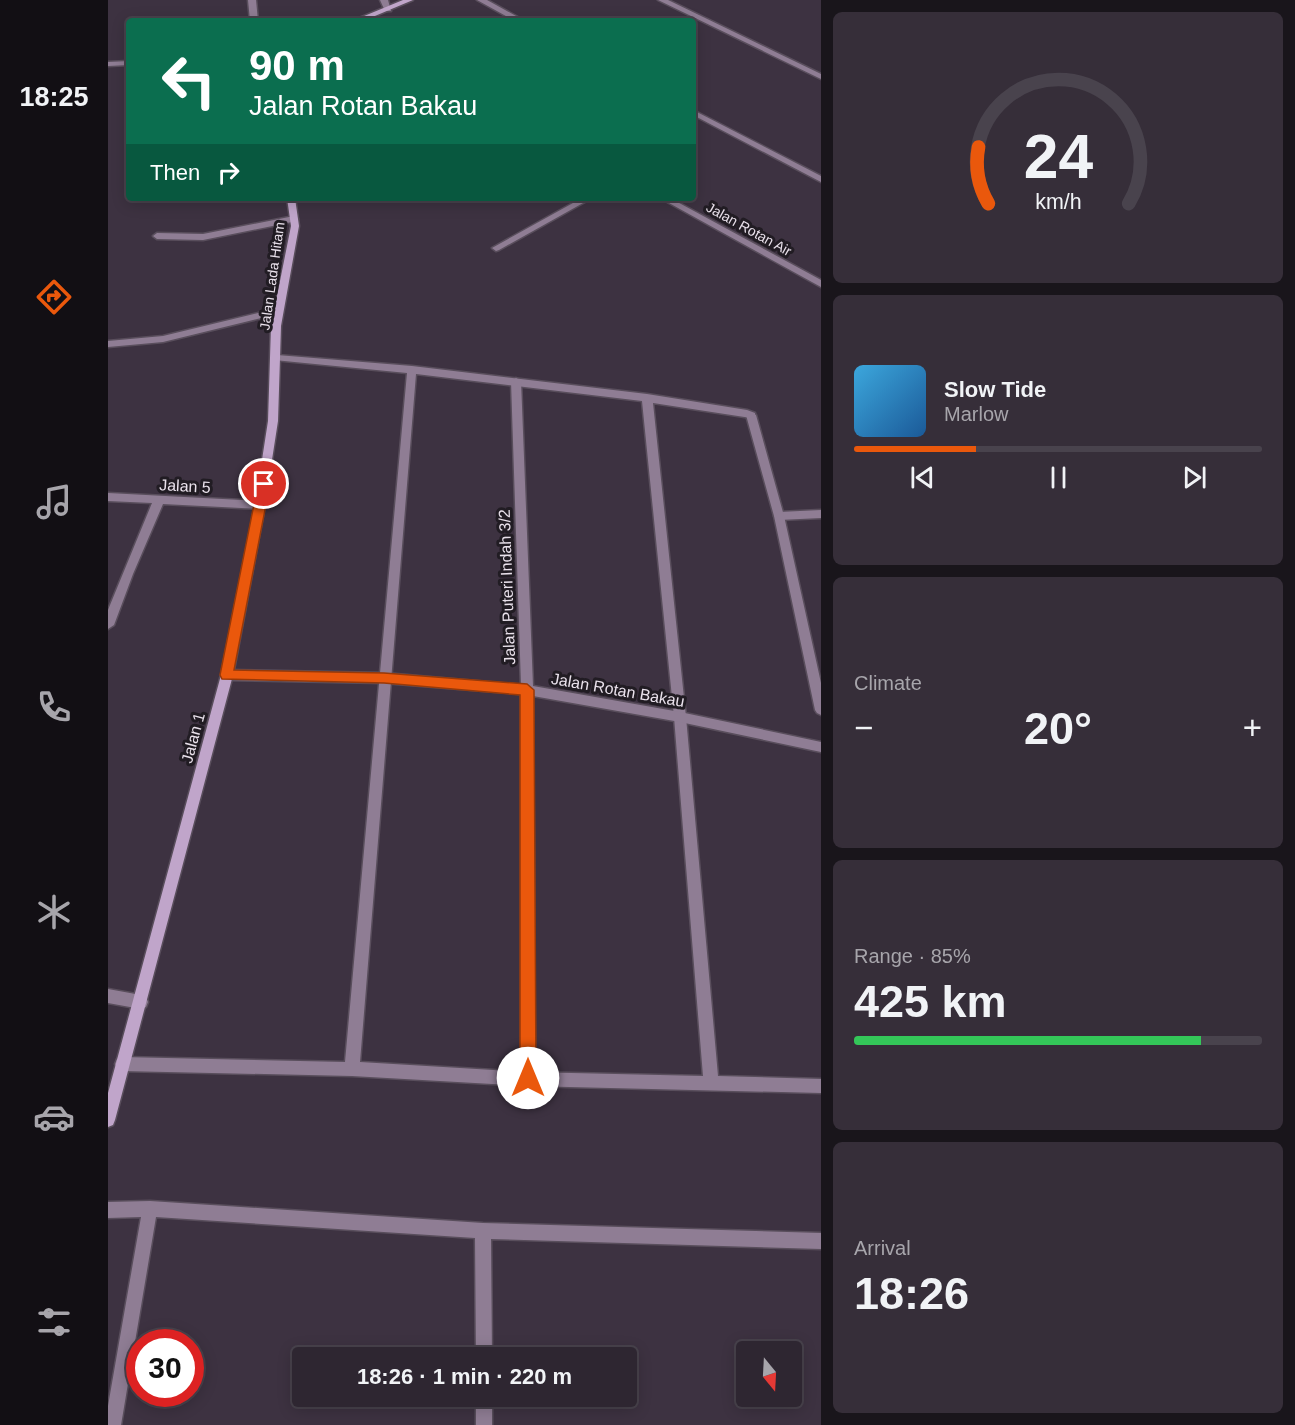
<!DOCTYPE html>
<html lang="en">
<head>
<meta charset="utf-8">
<style>
  body { margin:0; font-family:Arial,sans-serif; background:#362e39; color:#f1f3f6; height:100vh; display:flex; flex-direction:column; font-size:22px; white-space:nowrap }
  * { box-sizing:border-box; margin:0 }
  p { font-size:20px; color:#a7a5ab }
  .icon { flex:none; width:33px; height:33px; fill:none; stroke:currentColor; stroke-width:2; stroke-linecap:round; stroke-linejoin:round }
  .map { position:relative; flex:1; overflow:hidden }
  .panel { display:flex; flex-direction:column; gap:12px; padding:12px; background:#19151b; width:474px }
  .panel>* { flex:none }
  .hud { position:absolute; left:18px; top:18px; width:570px; height:183px; border-radius:6px; box-shadow:0 3px 15px #0003,0 0 0 2px #49434d; background:#0b6e4f; color:#fff; overflow:hidden }
  .needle { width:39px; rotate:162deg }
  .buttons { position:absolute; left:628px; top:1341px; display:grid; gap:12px }
  .buttons a { display:grid; place-items:center; width:66px; height:66px; border-radius:6px; background:#2e2631; box-shadow:0 3px 15px #0003,0 0 0 2px #49434d; font-size:30px }
  .speed { position:absolute; left:18px; top:1329px; display:flex; gap:12px; font-size:30px; font-weight:700; text-align:center }
  .speed>* { display:grid; place-content:center; width:78px; height:78px; border-radius:50%; background:#2e2631; box-shadow:0 3px 15px #0003,0 0 0 2px #49434d; line-height:1 }
  .speed .limit { border:9px solid #d22; background:#fff; color:#111 }
  .pin { position:absolute; display:grid; place-items:center; width:51px; height:51px; color:#fff; margin:-26px; border:3px solid #fff; border-radius:50%; box-shadow:0 2px 6px #0007 }
  .me { position:absolute; width:66px; margin:-33px; rotate:0deg; stroke-linejoin:round; filter:drop-shadow(0 0 4px #0008) }
  .turn { display:flex; align-items:center; gap:21px; height:126px; padding:0 24px; font-size:27px }
  .turn .icon { width:78px; height:78px; stroke-width:2.5 }
  .turn b { display:block; font-size:42px; line-height:51px }
  .then { display:flex; align-items:center; height:57px; padding:0 24px; background:#0003; gap:12px; font-size:22px }
  .big { font-size:45px; font-weight:700; line-height:1.1 }
  .panel .widget { flex:1; display:flex; flex-direction:column; justify-content:center; gap:9px; min-width:0; padding:0 21px; border-radius:9px; background:#362e39 }
  .panel .dial { align-items:center; gap:0 }
  .dial svg { height:156px; overflow:visible; fill:none; stroke:#49434d; stroke-width:7; stroke-linecap:round; text-anchor:middle }
  .dial text { fill:#f1f3f6; stroke:none }
  .song { display:flex; align-items:center; gap:18px }
  .cover { width:72px; height:72px; border-radius:9px; background:linear-gradient(135deg,hsl(200 70% 55%),hsl(210 70% 35%)) }
  .played { height:6px; border-radius:3px; background:linear-gradient(90deg,#ea580c 30%,#49434d 30%) }
  .keys { display:flex; justify-content:space-around; direction:ltr }
  .heat { display:flex; justify-content:space-between; align-items:center; font-size:33px; direction:ltr }
  .charge { height:9px; border-radius:4px; background:linear-gradient(90deg,#34c759 85%,#49434d 0) }
  .trip { position:absolute; left:184px; top:1347px; width:345px; height:60px; border-radius:6px; background:#2e2631; box-shadow:0 3px 15px #0003,0 0 0 2px #49434d; font-weight:700; line-height:60px; text-align:center }
  main { display:flex; flex:1; min-height:0 }
  .tabs { display:flex; flex-direction:column; width:108px; justify-content:space-around; align-items:center; background:#120f14; color:#a7a5ab }
  .tabs .icon { width:42px; height:42px }
  .tabs .selected { color:#ea580c }
  .tabs b { font-size:27px; color:#f1f3f6 }
  .map>svg:first-child { display:block }
  .lines { fill:none; stroke-linecap:round; stroke-linejoin:round }
  .lane-casing { stroke:#594e5c; stroke-width:3 }
  .street-casing { stroke:#594e5c; stroke-width:3 }
  .secondary-casing { stroke:#594e5c; stroke-width:3 }
  .lane { fill:#8f7d94; fill-rule:evenodd }
  .street { fill:#8f7d94; fill-rule:evenodd }
  .secondary { fill:#c0a5ca; fill-rule:evenodd }
  .route { fill:#ea580c; stroke:#983908; stroke-width:1.5 }
  .labels { text-anchor:middle; dominant-baseline:central; stroke-width:6; stroke-linejoin:round; paint-order:stroke }
  .far-street-label { font-size:14px; fill:#e9e1eb; stroke:#211c23 }
  .street-label { font-size:16px; fill:#e9e1eb; stroke:#211c23 }
</style>
</head>
<body>
<main>
<nav class="tabs">
<b>18:25</b>
<svg class="icon selected" aria-label="directions" viewBox="0 0 24 24"><path d="M12 3l9 9-9 9-9-9zM9 14v-3h6M13 9l2 2-2 2"/></svg>
<svg class="icon" aria-label="music" viewBox="0 0 24 24"><path d="M9 18V5l10-2v13"/><circle cx="6" cy="18" r="3"/><circle cx="16" cy="16" r="3"/></svg>
<svg class="icon" aria-label="phone" viewBox="0 0 24 24"><path d="M5 4h4l2 5-3 2q2 4 5 5l2-3 5 2v4C11 20 4 13 5 4z"/></svg>
<svg class="icon" aria-label="climate" viewBox="0 0 24 24"><path d="M12 3v18M4 7l16 10M4 17L20 7"/></svg>
<svg class="icon" aria-label="car" viewBox="0 0 24 24"><path d="M5 17H2v-5l4-1 3-4h7l3 4 3 1v5h-3M9 17h6M6 11h13"/><circle cx="7" cy="17" r="2"/><circle cx="17" cy="17" r="2"/></svg>
<svg class="icon" aria-label="filters" viewBox="0 0 24 24"><path d="M4 7h16M4 17h16"/><circle cx="9" cy="7" r="2"/><circle cx="15" cy="17" r="2"/></svg>
</nav>
<div class="map">
<svg width="713" height="1425" viewBox="0 0 713 1425">
  <rect width="100%" height="100%" fill="#3d3241"/>
  <g class="lines">
    <g class="lane-casing">
      <path id="lane" d="M 140,0 L 148,0 L 150,21 L 142,21 Z
        M 21,61 L 21,65 L 0,66 L 0,62 Z
        M 474,198 L 484,198 L 391,250 L 388,251 L 384,248 Z
        M 186,216 L 190,219 L 189,221 L 95,240 L 49,239 L 45,236 L 49,233 L 95,234 Z
        M 171,308 L 174,309 L 174,313 L 55,342 L 0,347 L 0,341 L 55,336 Z
        M 169,355 L 304,366 L 539,394 L 639,410 L 647,413 L 647,417 L 643,418 L 545,403 L 578,717 L 610,1076 L 713,1079 L 713,1093 L 420,1086 L 244,1076 L 14,1071 L 9,1069 L 7,1064 L 9,1059 L 14,1057 L 237,1062 L 299,373 L 166,360 L 164,358 ZM 308,374 L 534,401 L 566,717 L 595,1076 L 420,1072 L 252,1062 Z
        M 713,510 L 713,518 L 671,520 L 666,516 L 671,512 Z"/>
    </g>
    <g class="street-casing">
      <path id="street" d="M 272,0 L 280,0 L 283,11 L 277,11 Z
        M 369,0 L 379,0 L 417,21 L 407,21 Z
        M 550,0 L 560,0 L 713,74 L 713,79 Z
        M 585,110 L 713,176 L 713,182 L 585,115 Z
        M 552,198 L 562,198 L 713,280 L 713,287 Z
        M 408,378 L 413,381 L 425,686 L 572,712 L 713,742 L 713,752 L 572,722 L 425,696 L 427,1079 L 425,1084 L 420,1086 L 415,1084 L 413,1079 L 413,694 L 276,683 L 119,680 L 115,678 L 113,675 L 115,672 L 119,670 L 276,673 L 413,685 L 403,381 Z
        M 643,412 L 648,415 L 676,516 L 713,683 L 713,715 L 709,713 L 707,710 L 666,516 L 638,415 Z
        M 0,493 L 152,501 L 157,505 L 152,509 L 55,504 L 25,574 L 6,625 L 0,629 L 0,610 L 44,503 L 0,501 Z
        M 0,989 L 33,995 L 38,997 L 40,1002 L 38,1007 L 33,1009 L 0,1003 Z
        M 42,1201 L 375,1223 L 713,1233 L 713,1249 L 383,1239 L 384,1358 L 368,1358 L 367,1238 L 48,1217 L 13,1425 L 0,1425 L 0,1406 L 33,1217 L 0,1218 L 0,1202 Z
        M 368,1396 L 384,1396 L 384,1425 L 368,1425 Z"/>
    </g>
    <g class="secondary-casing">
      <path id="secondary" d="M 295,0 L 305,0 L 255,21 L 244,21 Z
        M 179,198 L 187,198 L 191,226 L 173,326 L 170,421 L 157,505 L 125,675 L 7,1120 L 5,1125 L 0,1127 L 0,1093 L 113,675 L 147,505 L 160,421 L 163,326 L 183,226 Z"/>
    </g>
    <use href="#lane" class="lane"/>
    <use href="#street" class="street"/>
    <use href="#secondary" class="secondary"/>
  </g>
  <path class="route" d="M 156,480 L 162,484 L 126,670 L 276,673 L 419,684 L 426,690 L 428,1078 L 426,1084 L 420,1087 L 415,1084 L 412,1078 L 412,695 L 276,683 L 114,679 L 112,675 L 150,484 Z"/>
  <g class="labels">
    <g class="far-street-label">
      <text transform="translate(641 229) rotate(29)">Jalan Rotan Air</text>
      <text transform="translate(164 276) rotate(-82)">Jalan Lada Hitam</text>
    </g>
    <g class="street-label">
      <text transform="translate(77 486) rotate(3)">Jalan 5</text>
      <text transform="translate(399 587) rotate(-92)">Jalan Puteri Indah 3/2</text>
      <text transform="translate(510 690) rotate(10)">Jalan Rotan Bakau</text>
      <text transform="translate(85 738) rotate(-75)">Jalan 1</text>
    </g>
  </g>
</svg>
<div class="buttons">
<a><svg class="needle" viewBox="-14 -14 28 28"><path d="M0-13l5 13h-10z" fill="#e53935"/><path d="M0 13l5-13h-10z" fill="#a7a5ab"/></svg></a>
</div>
<div class="speed"><div class="limit">30</div></div>
<div class="pin" style="left:156px;top:484px;background:#d93025"><svg class="icon" aria-label="arrive" viewBox="0 0 24 24"><path d="M6 21V4h12l-3 4 3 4H6"/></svg></div>
<svg class="me" style="left:420px;top:1078px" viewBox="-20 -20 40 40"><circle r="19" fill="#fff"/><path d="M0-13L10 11 0 6-10 11z" fill="#ea580c"/></svg>
<div class="trip">18:26 · 1 min · 220 m</div>
<div class="hud">
<div class="turn"><svg class="icon" aria-label="left" viewBox="0 0 24 24"><path d="M17 20v-9H6M10 6l-5 5 5 5"/></svg><div><b>90 m</b>Jalan Rotan Bakau</div></div>
<div class="then">Then<svg class="icon" aria-label="right" viewBox="0 0 24 24"><path d="M7 20v-9h11M14 6l5 5-5 5"/></svg></div>
</div>
</div>
<section class="panel">
<div class="widget dial"><svg viewBox="0 0 100 80">
<path d="M14 69A42 42 0 1 1 86 69"/>
<path d="M14 69A42 42 0 0 1 9 40" stroke="#ea580c"/>
<text x="50" y="56" font-size="32" font-weight="700">24</text>
<text x="50" y="72" font-size="11">km/h</text>
</svg></div>
<div class="widget">
<div class="song"><i class="cover"></i><div><b>Slow Tide</b><p>Marlow</p></div></div>
<div class="played"></div>
<div class="keys"><svg class="icon" aria-label="previous" viewBox="0 0 24 24"><path d="M18 5L8 12l10 7zM5 5v14"/></svg><svg class="icon" aria-label="pause" viewBox="0 0 24 24"><path d="M8 5v14M16 5v14"/></svg><svg class="icon" aria-label="next" viewBox="0 0 24 24"><path d="M6 5l10 7-10 7zM19 5v14"/></svg></div>
</div>
<div class="widget"><p>Climate</p>
<div class="heat"><a>−</a><b class="big">20°</b><a>+</a></div>
</div>
<div class="widget"><p>Range · 85%</p><b class="big">425 km</b><div class="charge"></div></div>
<div class="widget"><p>Arrival</p><b class="big">18:26</b></div>
</section>
</main>
</body>
</html>
